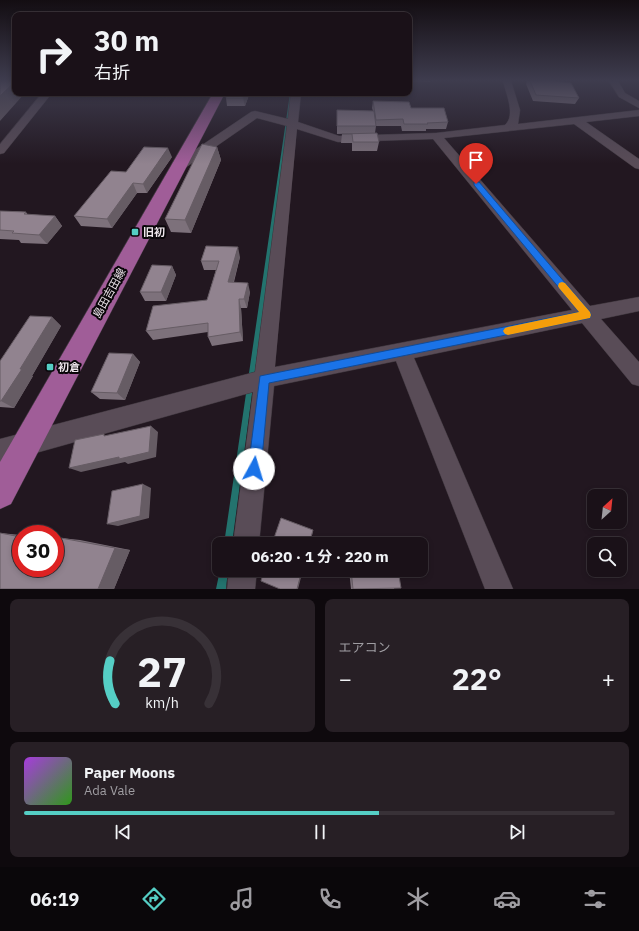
<!DOCTYPE html>
<html lang="ja">
<head>
<meta charset="utf-8">
<style>
  body { margin:0; font-family:"IBM Plex Sans","Noto Sans JP",sans-serif; background:#271f25; color:#f1f3f6; height:100vh; display:flex; flex-direction:column; font-size:15px; white-space:nowrap }
  * { box-sizing:border-box; margin:0 }
  p { font-size:13px; color:#9f9da2 }
  .icon { flex:none; width:22px; height:22px; fill:none; stroke:currentColor; stroke-width:2; stroke-linecap:round; stroke-linejoin:round }
  .map { position:relative; height:589px; overflow:hidden }
  .sheet { display:flex; flex-direction:column; gap:10px; padding:10px; background:#0e090d; flex:1 }
  .sheet>* { flex:none }
  .top-card { position:absolute; left:12px; top:12px; width:400px; height:84px; border-radius:8px; box-shadow:0 2px 6px #0003,0 0 0 1px #383137; background:#1a1118; color:#f1f3f6; overflow:hidden }
  .needle { width:26px; rotate:27deg }
  .tools { position:absolute; left:587px; top:489px; display:grid; gap:8px }
  .tools a { display:grid; place-items:center; width:40px; height:40px; border-radius:8px; background:#1a1118; box-shadow:0 2px 6px #0003,0 0 0 1px #383137; font-size:20px }
  .speed { position:absolute; left:12px; top:525px; display:flex; gap:8px; font-size:20px; font-weight:700; text-align:center }
  .speed>* { display:grid; place-content:center; width:52px; height:52px; border-radius:50%; background:#1a1118; box-shadow:0 2px 6px #0003,0 0 0 1px #383137; line-height:1 }
  .speed .limit { border:6px solid #d22; background:#fff; color:#111 }
  .pin { position:absolute; display:grid; place-items:center; width:34px; height:34px; color:#fff; margin:-41px -17px; border-radius:50% 50% 50% 0; rotate:-45deg; box-shadow:0 0 4px #0007 }
  .pin .icon { rotate:45deg }
  .me { position:absolute; width:44px; margin:-22px; rotate:6deg; stroke-linejoin:round; filter:drop-shadow(0 0 3px #0008) }
  .turn { display:flex; align-items:center; gap:14px; height:84px; padding:0 16px; font-size:18px }
  .turn .icon { width:52px; height:52px; stroke-width:2.5 }
  .turn b { display:block; font-size:28px; line-height:34px }
  .big { font-size:30px; font-weight:700; line-height:1.1 }
  .sheet .tile { flex:1; display:flex; flex-direction:column; justify-content:center; gap:6px; min-width:0; padding:0 14px; border-radius:8px; background:#271f25 }
  .sheet .dial { align-items:center; gap:0 }
  .dial svg { height:104px; overflow:visible; fill:none; stroke:#383137; stroke-width:7; stroke-linecap:round; text-anchor:middle }
  .dial text { fill:#f1f3f6; stroke:none }
  .song { display:flex; align-items:center; gap:12px }
  .cover { width:48px; height:48px; border-radius:6px; background:linear-gradient(135deg,hsl(280 70% 55%),hsl(110 70% 35%)) }
  .played { height:4px; border-radius:2px; background:linear-gradient(90deg,#55cec5 60%,#383137 60%) }
  .keys { display:flex; justify-content:space-around; direction:ltr }
  .heat { display:flex; justify-content:space-between; align-items:center; font-size:22px; direction:ltr }
  .sheet .tiles { flex:1; display:grid; gap:10px; grid-template-columns:1fr 1fr }
  .tile:last-child { grid-column:span 2 }
  .trip { position:absolute; left:212px; top:537px; width:216px; height:40px; border-radius:8px; background:#1a1118; box-shadow:0 2px 6px #0003,0 0 0 1px #383137; font-weight:700; line-height:40px; text-align:center }
  .tab-bar { display:flex; height:64px; justify-content:space-around; align-items:center; background:#0a070a; color:#9f9da2 }
  .tab-bar .icon { width:28px; height:28px }
  .tab-bar .active { color:#55cec5 }
  .tab-bar b { font-size:18px; color:#f1f3f6 }
  .map>svg:first-child { display:block }
  .lines { fill:none; stroke-linecap:round; stroke-linejoin:round }
  .stream { fill:#23736e; fill-rule:evenodd }
  .street-casing { stroke:#3d353c; stroke-width:1 }
  .primary-casing { stroke:#3d353c; stroke-width:1 }
  .street { fill:#594c57; fill-rule:evenodd }
  .primary { fill:#a05d98; fill-rule:evenodd }
  .wall { fill:#7d717b }
  .shaded-wall { fill:#665c64 }
  .building { fill:#91838f; stroke:#665c64 }
  .route { fill:#1a73e8; stroke:#114b97 }
  .slow { fill:#f59e0b }
  .poi-dot { fill:#55cec5; stroke:#080508; stroke-width:1.5 }
  .labels { text-anchor:middle; dominant-baseline:central; stroke-width:4; stroke-linejoin:round; paint-order:stroke }
  .poi-label { font-size:11px; font-weight:bold; fill:#eee6ec; stroke:#080508; text-anchor:start }
  .street-label { font-size:11px; fill:#eee6ec; stroke:#080508 }
</style>
</head>
<body>
<div class="map">
<svg width="639" height="589" viewBox="0 0 639 589">
  <rect width="100%" height="100%" fill="#221720"/>
  <g class="lines">
    <path class="stream" d="M 290,93 L 292,93 L 232,544 L 224,544 Z
      M 220,570 L 228,570 L 226,589 L 216,589 Z"/>
    <g class="street-casing">
      <path id="street" d="M 503,81 L 511,81 L 520,110 L 518,124 L 639,110 L 639,116 L 586,122 L 639,159 L 639,169 L 635,168 L 574,124 L 444,138 L 590,306 L 639,297 L 639,311 L 601,319 L 639,362 L 639,386 L 632,384 L 582,323 L 414,358 L 513,589 L 485,589 L 396,361 L 274,386 L 259,544 L 233,544 L 253,392 L 0,463 L 0,439 L 255,372 L 287,126 L 257,118 L 182,170 L 174,170 L 172,167 L 174,164 L 251,112 L 255,111 L 288,119 L 291,93 L 301,93 L 298,122 L 339,136 L 436,133 L 505,125 C 516,115 506,94 503,81 ZM 297,129 L 338,142 L 433,139 L 572,310 L 275,367 Z
        M 609,81 L 618,81 L 625,93 L 639,101 L 639,108 L 619,97 Z
        M 42,93 L 52,93 L 4,153 L 0,154 L 0,144 Z
        M 229,570 L 257,570 L 255,589 L 227,589 Z"/>
    </g>
    <g class="primary-casing">
      <path id="primary" d="M 213,93 L 225,93 L 11,504 L 0,509 L 0,462 Z"/>
    </g>
    <use href="#street" class="street"/>
    <use href="#primary" class="primary"/>
  </g>
  <path class="wall" d="M 411,81 L 431,81 L 430,82 Z
    M 527,81 L 554,81 L 579,98 L 575,104 L 533,101 L 526,84 Z
    M 228,93 L 261,93 L 260,95 L 249,95 L 245,106 L 227,106 L 226,98 Z
    M 373,101 L 411,108 L 448,122 L 446,129 L 426,129 L 426,131 L 402,131 L 401,126 L 376,126 L 375,133 L 379,142 L 377,151 L 352,151 L 352,143 L 341,143 L 342,134 L 364,133 L 337,134 L 337,110 L 373,111 L 372,108 Z
    M 217,147 L 221,160 L 191,233 L 171,232 L 165,219 Z
    M 172,157 L 147,193 L 137,193 L 112,228 L 81,226 L 74,216 L 126,172 Z
    M 0,211 L 26,212 L 28,215 L 55,216 L 62,226 L 47,244 L 21,243 L 19,240 L 0,239 Z
    M 240,257 L 234,282 L 250,292 L 247,308 L 241,308 L 243,341 L 212,346 L 208,337 L 208,332 L 153,340 L 146,331 L 207,300 L 216,270 L 204,270 L 201,261 Z
    M 172,266 L 176,275 L 166,301 L 145,301 L 140,292 Z
    M 52,317 L 61,326 L 32,376 L 33,376 L 14,408 L 0,407 L 0,361 Z
    M 133,354 L 140,362 L 125,400 L 100,399 L 91,392 Z
    M 0,533 L 21,535 L 21,568 L 55,568 L 55,542 L 59,543 L 61,538 L 80,540 L 130,550 L 114,589 L 0,589 Z
    M 349,570 L 398,570 L 394,589 L 351,589 Z"/>
  <path class="shaded-wall" d="M 15,81 L 15,93 L 25,93 L 0,121 L 0,96 Z
    M 245,93 L 249,93 L 249,95 L 245,106 L 243,98 Z
    M 217,147 L 221,160 L 191,233 L 185,220 Z
    M 168,148 L 172,157 L 147,193 L 143,184 Z
    M 133,183 L 137,193 L 112,228 L 107,219 Z
    M 55,216 L 62,226 L 47,244 L 39,235 Z
    M 238,247 L 240,257 L 231,291 L 228,282 Z
    M 172,266 L 176,275 L 166,301 L 161,292 Z
    M 248,283 L 250,292 L 247,308 L 244,299 Z
    M 239,299 L 241,308 L 243,341 L 240,332 Z
    M 52,317 L 61,326 L 32,376 L 33,376 L 14,408 L 1,401 L 20,369 Z
    M 133,354 L 140,362 L 125,400 L 117,393 Z
    M 151,426 L 158,432 L 156,457 L 128,464 L 125,462 L 81,472 L 69,468 Z
    M 143,484 L 151,488 L 149,518 L 118,526 L 107,524 Z
    M 313,530 L 313,531 L 310,544 L 309,544 Z
    M 115,548 L 130,550 L 114,589 L 98,589 Z
    M 302,570 L 303,570 L 298,589 L 297,589 Z"/>
  <path class="building" d="M 0,81 L 15,81 L 0,96 Z
    M 530,81 L 554,81 L 571,83 L 579,98 L 536,95 Z
    M 228,93 L 245,93 L 243,98 L 226,98 Z
    M 373,101 L 409,102 L 411,108 L 444,108 L 448,122 L 427,123 L 428,124 L 404,124 L 403,119 L 376,120 Z
    M 337,110 L 374,111 L 376,126 L 337,126 Z
    M 377,133 L 379,142 L 353,142 L 352,134 L 342,134 Z
    M 202,144 L 217,147 L 185,220 L 165,219 Z
    M 144,147 L 168,148 L 143,184 L 133,183 L 107,219 L 74,216 L 111,171 L 126,172 Z
    M 0,211 L 26,212 L 24,214 L 55,216 L 39,235 L 12,233 L 14,231 L 0,230 Z
    M 206,246 L 238,247 L 228,282 L 248,283 L 244,299 L 239,299 L 240,332 L 208,337 L 208,323 L 146,331 L 153,306 L 207,300 L 219,261 L 201,261 Z
    M 152,265 L 172,266 L 161,292 L 140,292 Z
    M 30,316 L 52,317 L 20,369 L 22,369 L 1,401 L 0,401 L 0,361 Z
    M 109,353 L 133,354 L 117,393 L 91,392 Z
    M 151,426 L 149,452 L 119,459 L 119,457 L 69,468 L 75,440 L 104,434 L 104,436 Z
    M 143,484 L 140,516 L 107,524 L 112,491 Z
    M 281,518 L 313,530 L 309,544 L 272,544 Z
    M 0,533 L 21,537 L 21,568 L 55,568 L 55,544 L 58,545 L 61,538 L 115,548 L 98,589 L 0,589 Z
    M 264,570 L 302,570 L 297,589 L 280,589 L 261,581 Z
    M 351,570 L 398,570 L 401,588 L 353,589 Z"/>
  <linearGradient id="sky" x2="0" y2="1"><stop stop-color="#130d12"/><stop offset="0.49" stop-color="#3e3c4e"/><stop offset="1" stop-color="#3e3c4e" stop-opacity="0"/></linearGradient>
  <rect width="639" height="164" fill="url(#sky)"/>
  <path class="route" d="M 474,182 L 479,182 L 590,312 L 591,315 L 590,318 L 269,383 L 261,469 L 259,474 L 254,476 L 250,474 L 248,469 L 260,376 L 579,312 L 474,185 Z"/>
  <path class="slow" d="M 562,282 L 565,283 L 590,312 L 591,315 L 590,318 L 508,335 L 505,334 L 503,331 L 505,328 L 508,327 L 579,312 L 559,288 L 558,286 L 559,283 Z"/>
  <g class="poi-dot">
    <rect x="131" y="228" width="8" height="8" rx="2"/>
    <rect x="46" y="363" width="8" height="8" rx="2"/>
  </g>
  <g class="labels">
    <g class="poi-label">
      <text x="143" y="232">旧初</text>
      <text x="58" y="367">初倉</text>
    </g>
    <g class="street-label">
      <text transform="translate(109 293) rotate(-61)">島田吉田線</text>
    </g>
  </g>
</svg>
<div class="tools">
<a><svg class="needle" viewBox="-14 -14 28 28"><path d="M0-13l5 13h-10z" fill="#e53935"/><path d="M0 13l5-13h-10z" fill="#9f9da2"/></svg></a>
<a><svg class="icon" aria-label="search" viewBox="0 0 24 24"><circle cx="10" cy="10" r="6"/><path d="M15 15l6 6"/></svg></a>
</div>
<div class="speed"><div class="limit">30</div></div>
<div class="pin" style="left:476px;top:184px;background:#d93025"><svg class="icon" aria-label="arrive" viewBox="0 0 24 24"><path d="M6 21V4h12l-3 4 3 4H6"/></svg></div>
<svg class="me" style="left:254px;top:469px" viewBox="-20 -20 40 40"><circle r="19" fill="#fff"/><path d="M0-13L10 11 0 6-10 11z" fill="#1a73e8"/></svg>
<div class="trip">06:20 · 1 分 · 220 m</div>
<div class="top-card">
<div class="turn"><svg class="icon" aria-label="right" viewBox="0 0 24 24"><path d="M7 20v-9h11M14 6l5 5-5 5"/></svg><div><b>30 m</b>右折</div></div>
</div>
</div>
<section class="sheet">
<div class="tiles">
<div class="tile dial"><svg viewBox="0 0 100 80">
<path d="M14 69A42 42 0 1 1 86 69"/>
<path d="M14 69A42 42 0 0 1 10 36" stroke="#55cec5"/>
<text x="50" y="56" font-size="32" font-weight="700">27</text>
<text x="50" y="72" font-size="11">km/h</text>
</svg></div>
<div class="tile"><p>エアコン</p>
<div class="heat"><a>−</a><b class="big">22°</b><a>+</a></div>
</div>
<div class="tile">
<div class="song"><i class="cover"></i><div><b>Paper Moons</b><p>Ada Vale</p></div></div>
<div class="played"></div>
<div class="keys"><svg class="icon" aria-label="previous" viewBox="0 0 24 24"><path d="M18 5L8 12l10 7zM5 5v14"/></svg><svg class="icon" aria-label="pause" viewBox="0 0 24 24"><path d="M8 5v14M16 5v14"/></svg><svg class="icon" aria-label="next" viewBox="0 0 24 24"><path d="M6 5l10 7-10 7zM19 5v14"/></svg></div>
</div>
</div>
</section>
<nav class="tab-bar">
<b>06:19</b>
<svg class="icon active" aria-label="directions" viewBox="0 0 24 24"><path d="M12 3l9 9-9 9-9-9zM9 14v-3h6M13 9l2 2-2 2"/></svg>
<svg class="icon" aria-label="music" viewBox="0 0 24 24"><path d="M9 18V5l10-2v13"/><circle cx="6" cy="18" r="3"/><circle cx="16" cy="16" r="3"/></svg>
<svg class="icon" aria-label="phone" viewBox="0 0 24 24"><path d="M5 4h4l2 5-3 2q2 4 5 5l2-3 5 2v4C11 20 4 13 5 4z"/></svg>
<svg class="icon" aria-label="climate" viewBox="0 0 24 24"><path d="M12 3v18M4 7l16 10M4 17L20 7"/></svg>
<svg class="icon" aria-label="car" viewBox="0 0 24 24"><path d="M5 17H2v-5l4-1 3-4h7l3 4 3 1v5h-3M9 17h6M6 11h13"/><circle cx="7" cy="17" r="2"/><circle cx="17" cy="17" r="2"/></svg>
<svg class="icon" aria-label="filters" viewBox="0 0 24 24"><path d="M4 7h16M4 17h16"/><circle cx="9" cy="7" r="2"/><circle cx="15" cy="17" r="2"/></svg>
</nav>
</body>
</html>
